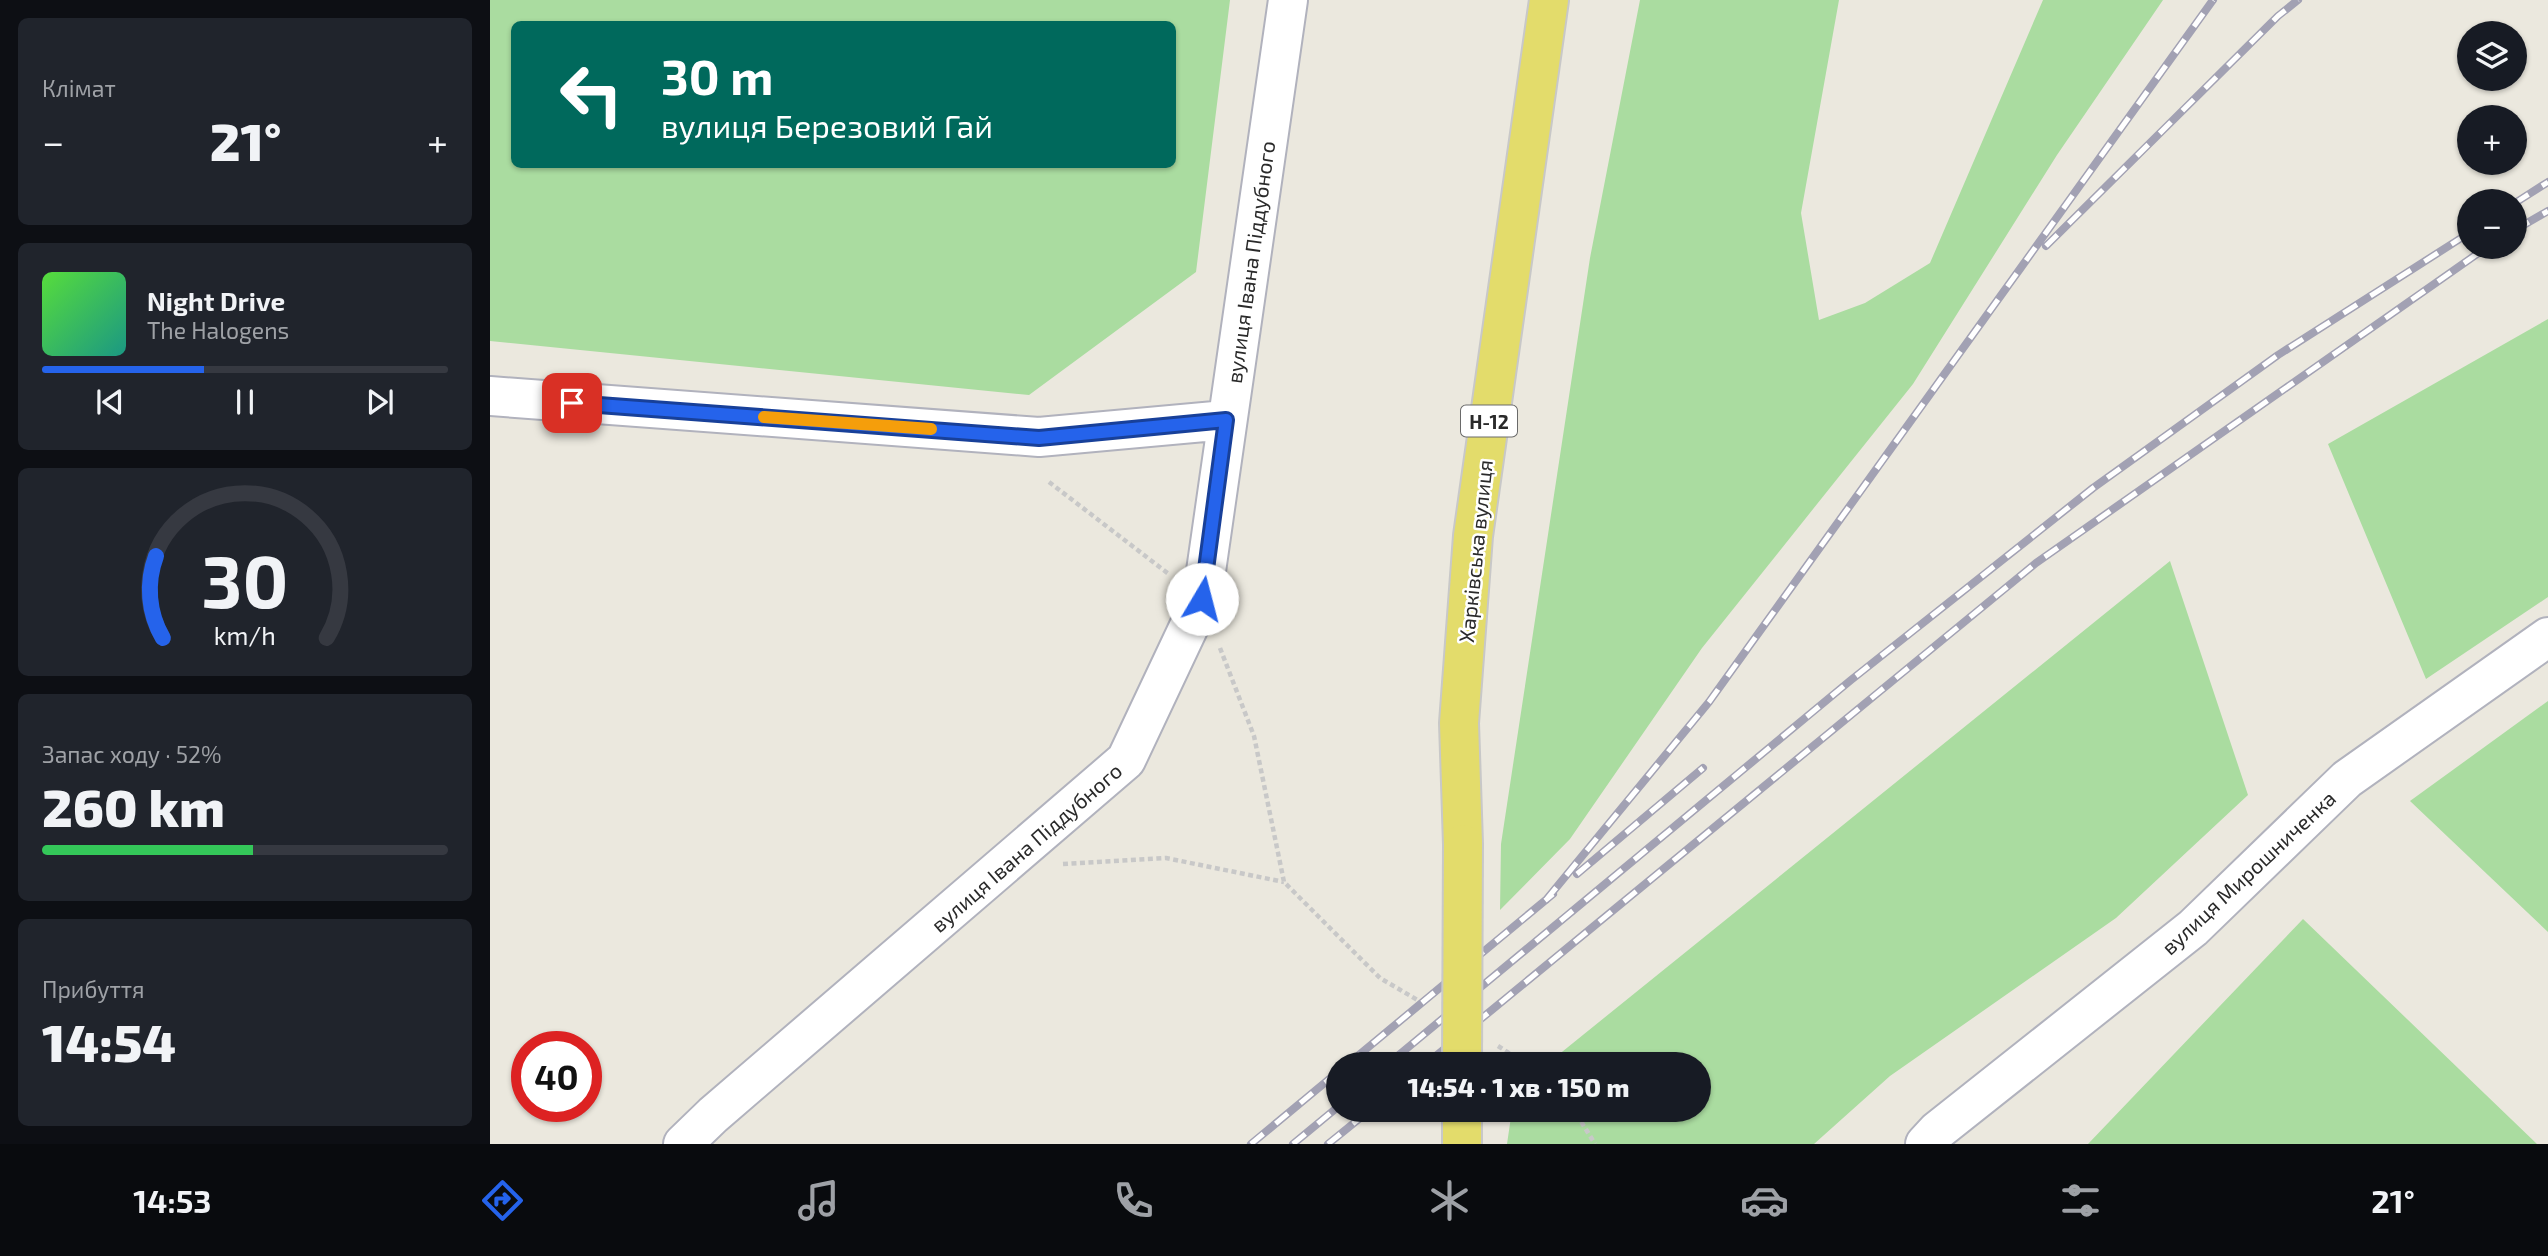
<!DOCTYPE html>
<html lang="uk">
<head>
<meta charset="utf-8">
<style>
  body { margin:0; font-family:"Exo 2",sans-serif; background:#20242c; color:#f1f3f6; height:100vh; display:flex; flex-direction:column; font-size:26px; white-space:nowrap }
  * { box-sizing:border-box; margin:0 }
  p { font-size:23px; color:#9ea1a6 }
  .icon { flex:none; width:38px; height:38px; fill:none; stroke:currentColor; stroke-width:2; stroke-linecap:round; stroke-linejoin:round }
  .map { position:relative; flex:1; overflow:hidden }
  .details { display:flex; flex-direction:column; gap:18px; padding:18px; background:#0d0f14; width:490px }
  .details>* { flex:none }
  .banner { position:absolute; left:21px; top:21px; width:665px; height:147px; border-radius:10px; box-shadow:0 2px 5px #0004; background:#00695c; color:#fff; overflow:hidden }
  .fabs { position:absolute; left:1967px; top:21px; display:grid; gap:14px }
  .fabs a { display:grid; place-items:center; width:70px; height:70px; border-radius:50%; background:#171b24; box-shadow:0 2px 5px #0004; font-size:35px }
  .speed { position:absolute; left:21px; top:1031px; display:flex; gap:14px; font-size:35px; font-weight:700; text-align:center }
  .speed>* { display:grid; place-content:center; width:91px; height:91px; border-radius:50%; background:#171b24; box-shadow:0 2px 5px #0004; line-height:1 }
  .speed .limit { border:10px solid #d22; background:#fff; color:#111 }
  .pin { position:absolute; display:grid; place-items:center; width:60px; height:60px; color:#fff; margin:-30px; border-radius:14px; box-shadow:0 4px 10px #0006 }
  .me { position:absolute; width:77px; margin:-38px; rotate:8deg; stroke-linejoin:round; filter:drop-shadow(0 0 5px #0008) }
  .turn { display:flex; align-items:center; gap:24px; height:147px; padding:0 35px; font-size:32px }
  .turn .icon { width:91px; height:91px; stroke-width:2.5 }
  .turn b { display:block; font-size:49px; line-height:60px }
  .big { font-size:52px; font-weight:800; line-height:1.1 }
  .details .widget { flex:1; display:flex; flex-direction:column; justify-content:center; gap:10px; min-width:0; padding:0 24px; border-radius:10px; background:#20242c }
  .details .dial { align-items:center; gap:0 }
  .dial svg { height:182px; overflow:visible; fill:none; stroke:#363941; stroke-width:7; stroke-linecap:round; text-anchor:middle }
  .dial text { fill:#f1f3f6; stroke:none }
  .song { display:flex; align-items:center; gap:21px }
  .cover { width:84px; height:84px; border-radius:10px; background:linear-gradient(135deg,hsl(110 70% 55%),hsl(170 70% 35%)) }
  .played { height:7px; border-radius:4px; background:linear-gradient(90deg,#2563eb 40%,#363941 40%) }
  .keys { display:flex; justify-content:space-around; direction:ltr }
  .heat { display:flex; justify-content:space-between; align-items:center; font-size:38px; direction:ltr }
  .charge { height:10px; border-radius:5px; background:linear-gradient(90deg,#34c759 52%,#363941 0) }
  .trip { position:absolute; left:836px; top:1052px; width:385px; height:70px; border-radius:35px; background:#171b24; box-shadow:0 2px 5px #0004; font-weight:800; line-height:70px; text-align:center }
  .dock { display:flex; height:112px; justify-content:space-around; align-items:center; background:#090b0e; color:#9ea1a6 }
  .dock .icon { width:49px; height:49px }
  .dock .active { color:#2563eb }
  .dock b { font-size:32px; color:#f1f3f6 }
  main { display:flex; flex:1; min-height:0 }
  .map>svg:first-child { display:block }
  .green { fill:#aadca0; fill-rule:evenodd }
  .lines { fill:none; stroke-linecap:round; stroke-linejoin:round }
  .minor-casing { stroke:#b1b2bd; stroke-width:42 }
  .major-casing { stroke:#c8c8c8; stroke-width:42 }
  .path { stroke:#c8c8c8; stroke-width:4.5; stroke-dasharray:5 3.5; stroke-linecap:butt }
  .minor { stroke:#fff; stroke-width:38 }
  .major { stroke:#e3dc6b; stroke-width:38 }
  .rail-casing { stroke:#a2a1b3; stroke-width:8 }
  .rail { stroke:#fff; stroke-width:5; stroke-dasharray:16; stroke-linecap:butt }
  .major-bridge-casing { stroke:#c8c8c8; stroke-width:42; stroke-linecap:butt }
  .major-bridge { stroke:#e3dc6b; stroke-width:38 }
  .route-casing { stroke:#184099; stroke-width:18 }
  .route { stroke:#2563eb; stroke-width:12 }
  .slow { stroke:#f59e0b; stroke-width:12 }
  .labels { text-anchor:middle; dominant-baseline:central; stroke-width:5; stroke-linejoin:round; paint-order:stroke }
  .shield { fill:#fff; stroke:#6a6a6a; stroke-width:2 }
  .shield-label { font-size:19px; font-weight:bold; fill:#2a2a2a }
  .street-label { font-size:21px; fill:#2a2a2a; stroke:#fff }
</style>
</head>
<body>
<main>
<section class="details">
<div class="widget"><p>Клімат</p>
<div class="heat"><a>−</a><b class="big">21°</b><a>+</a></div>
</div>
<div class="widget">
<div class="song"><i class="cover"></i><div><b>Night Drive</b><p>The Halogens</p></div></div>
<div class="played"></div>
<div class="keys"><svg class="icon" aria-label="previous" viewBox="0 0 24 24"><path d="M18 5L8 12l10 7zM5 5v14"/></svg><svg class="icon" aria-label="pause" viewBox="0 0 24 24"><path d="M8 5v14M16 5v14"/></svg><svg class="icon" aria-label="next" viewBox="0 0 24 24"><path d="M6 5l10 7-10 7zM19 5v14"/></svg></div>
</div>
<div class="widget dial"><svg viewBox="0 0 100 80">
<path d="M14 69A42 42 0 1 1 86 69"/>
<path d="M14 69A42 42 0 0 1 11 33" stroke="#2563eb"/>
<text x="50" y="56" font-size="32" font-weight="700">30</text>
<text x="50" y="72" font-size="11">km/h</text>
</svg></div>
<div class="widget"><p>Запас ходу · 52%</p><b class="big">260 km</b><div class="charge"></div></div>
<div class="widget"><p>Прибуття</p><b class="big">14:54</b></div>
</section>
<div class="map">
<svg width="2058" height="1144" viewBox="0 0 2058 1144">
  <rect width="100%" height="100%" fill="#ebe8de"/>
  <path class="green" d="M 0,0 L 740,0 L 706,272 L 539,395 L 0,341 ZM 24,24 L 682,24 L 682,164 L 24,164 Z
    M 1150,0 L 1349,0 L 1311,213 L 1329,320 L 1375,303 L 1440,263 L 1553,0 L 1673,0 L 1567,155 L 1423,384 L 1212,648 L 1080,839 L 1010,910 L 1011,844 L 1100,258 Z
    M 2058,319 L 2058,597 L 1936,679 L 1838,444 Z
    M 1680,561 L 1758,795 L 1626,918 L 1400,1076 L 1324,1144 L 1017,1144 L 1022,1110 L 1209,1110 L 1209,1064 L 1057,1064 Z
    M 2058,701 L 2058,932 L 1920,801 Z
    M 1813,919 L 2047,1144 L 1598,1144 Z"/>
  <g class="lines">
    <g class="minor-casing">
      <path id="minor" d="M 0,396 L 549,437 L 736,420
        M 193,1144 L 223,1115 L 636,760 L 712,599 L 798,0
        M 1435,1144 L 1447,1131 L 1703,928 L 1857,779 L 2058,637"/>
    </g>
    <g class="major-casing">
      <path id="major" d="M 973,844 L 969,723 L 983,536 L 1059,0
        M 972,1144 L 972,1110"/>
    </g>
    <path class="path" d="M 559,482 L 680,575
      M 730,648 L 764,736 L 794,882 L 890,978 L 936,1005
      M 573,864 L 676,858 L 794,882
      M 1008,1046 L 1036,1064
      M 1079,1110 L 1092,1123 L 1105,1144"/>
    <use href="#minor" class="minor"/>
    <use href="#major" class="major"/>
    <g class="rail-casing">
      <path id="rail" d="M 2025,203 L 2058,182
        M 2025,230 L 2058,211
        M 1556,246 L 1788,16 L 1808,0
        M 1087,874 L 1213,768
        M 1056,900 L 1219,702 L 1723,0
        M 858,1064 L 1063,894
        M 898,1064 L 1361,680 L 1603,488 L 1788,355 L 1979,233
        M 936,1064 L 1546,563 L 1997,247
        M 761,1144 L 849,1071
        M 803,1144 L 849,1106
        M 838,1144 L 880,1110"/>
    </g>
    <use href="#rail" class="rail"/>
    <g class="major-bridge-casing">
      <path id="major-bridge" d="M 972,1064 L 973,844"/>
    </g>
    <use href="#major-bridge" class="major-bridge"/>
  </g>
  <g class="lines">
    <g class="route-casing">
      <path id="route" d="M 82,403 L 549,438 L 736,420 L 712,599"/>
    </g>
    <use href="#route" class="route"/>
    <path class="slow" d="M 274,417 L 441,429"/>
  </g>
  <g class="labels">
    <rect class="shield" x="971" y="405.5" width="56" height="31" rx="5"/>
    <g class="shield-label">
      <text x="999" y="421">Н-12</text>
    </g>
    <g class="street-label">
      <text transform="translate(760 262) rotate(-82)">вулиця Івана Піддубного</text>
      <text transform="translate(985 551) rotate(-84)">Харківська вулиця</text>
      <text transform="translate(536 847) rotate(-41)">вулиця Івана Піддубного</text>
      <text transform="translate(1758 872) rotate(-43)">вулиця Мирошниченка</text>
    </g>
  </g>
</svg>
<div class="fabs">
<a><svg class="icon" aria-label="layers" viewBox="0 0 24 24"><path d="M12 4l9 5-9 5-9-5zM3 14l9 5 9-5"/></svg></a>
<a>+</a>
<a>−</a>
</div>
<div class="speed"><div class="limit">40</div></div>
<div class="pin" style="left:82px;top:403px;background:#d93025"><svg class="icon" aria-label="arrive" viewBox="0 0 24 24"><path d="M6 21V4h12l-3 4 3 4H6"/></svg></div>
<svg class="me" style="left:712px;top:599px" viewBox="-20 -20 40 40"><circle r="19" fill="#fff"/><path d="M0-13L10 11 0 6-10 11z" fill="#2563eb"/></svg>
<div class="trip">14:54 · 1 хв · 150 m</div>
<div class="banner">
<div class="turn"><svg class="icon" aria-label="left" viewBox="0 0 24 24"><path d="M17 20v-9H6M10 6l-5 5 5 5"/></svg><div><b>30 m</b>вулиця Березовий Гай</div></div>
</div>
</div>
</main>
<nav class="dock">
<b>14:53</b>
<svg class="icon active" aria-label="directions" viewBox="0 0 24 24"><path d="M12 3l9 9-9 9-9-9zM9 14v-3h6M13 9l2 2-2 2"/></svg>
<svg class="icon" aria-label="music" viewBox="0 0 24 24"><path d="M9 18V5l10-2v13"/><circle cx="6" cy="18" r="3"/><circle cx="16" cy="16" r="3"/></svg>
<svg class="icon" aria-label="phone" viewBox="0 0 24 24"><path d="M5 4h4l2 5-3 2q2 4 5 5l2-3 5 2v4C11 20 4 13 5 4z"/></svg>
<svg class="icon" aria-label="climate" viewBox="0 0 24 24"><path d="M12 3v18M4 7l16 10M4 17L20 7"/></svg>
<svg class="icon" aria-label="car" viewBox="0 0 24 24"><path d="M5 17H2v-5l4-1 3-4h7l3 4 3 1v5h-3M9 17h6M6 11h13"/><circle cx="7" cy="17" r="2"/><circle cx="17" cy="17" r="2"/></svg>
<svg class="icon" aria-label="filters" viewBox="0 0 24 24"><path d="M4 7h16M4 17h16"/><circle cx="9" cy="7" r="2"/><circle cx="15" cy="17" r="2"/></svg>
<b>21°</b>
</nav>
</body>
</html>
